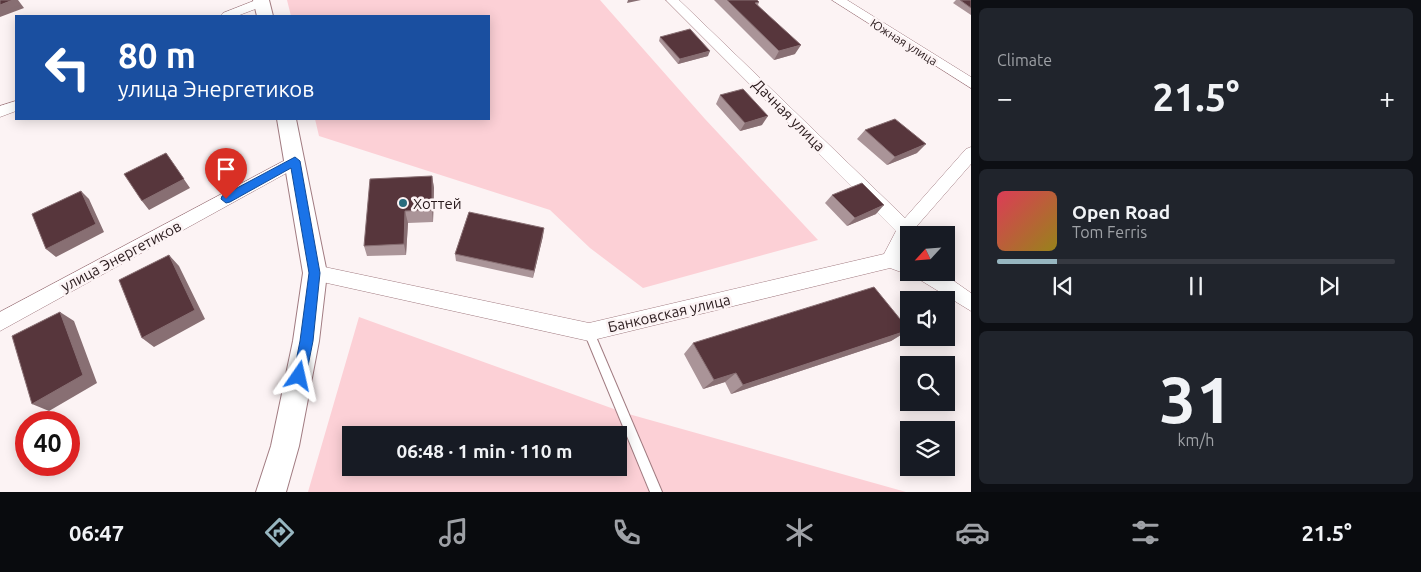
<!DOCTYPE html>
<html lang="en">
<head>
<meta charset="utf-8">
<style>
  body { margin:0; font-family:Ubuntu,sans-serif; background:#20242c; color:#f1f3f6; height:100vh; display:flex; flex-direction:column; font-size:19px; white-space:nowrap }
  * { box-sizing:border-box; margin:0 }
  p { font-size:16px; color:#9ea1a6 }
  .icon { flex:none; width:28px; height:28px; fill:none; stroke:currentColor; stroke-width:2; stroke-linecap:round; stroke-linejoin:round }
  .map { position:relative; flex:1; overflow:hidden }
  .panel { display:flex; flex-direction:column; gap:8px; padding:8px; background:#0d0f14; width:450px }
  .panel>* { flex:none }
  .hud { position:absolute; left:15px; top:15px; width:475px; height:105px; border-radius:0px; box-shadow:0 2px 12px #0003; background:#1a4fa0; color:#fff; overflow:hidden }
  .needle { width:32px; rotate:244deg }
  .controls { position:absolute; left:900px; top:226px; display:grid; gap:10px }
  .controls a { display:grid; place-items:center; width:55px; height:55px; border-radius:0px; background:#171b24; box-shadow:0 2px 12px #0003; font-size:25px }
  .speed { position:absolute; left:15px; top:411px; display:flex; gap:10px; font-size:25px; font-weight:700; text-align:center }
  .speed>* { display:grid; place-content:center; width:65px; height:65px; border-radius:50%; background:#171b24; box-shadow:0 2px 12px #0003; line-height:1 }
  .speed .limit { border:8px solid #d22; background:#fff; color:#111 }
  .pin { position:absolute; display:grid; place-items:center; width:42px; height:42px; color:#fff; margin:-51px -21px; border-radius:50% 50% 50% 0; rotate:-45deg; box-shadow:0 0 5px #0007 }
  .pin .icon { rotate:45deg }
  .me { position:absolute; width:55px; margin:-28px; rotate:11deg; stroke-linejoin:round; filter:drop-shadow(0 0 4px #0008) }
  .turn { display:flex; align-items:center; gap:18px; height:105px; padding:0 20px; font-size:22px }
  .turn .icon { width:65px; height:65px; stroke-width:2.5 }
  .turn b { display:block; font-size:35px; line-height:42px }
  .big { font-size:38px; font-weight:700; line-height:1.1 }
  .panel .widget { flex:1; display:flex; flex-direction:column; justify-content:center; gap:8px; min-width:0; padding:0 18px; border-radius:8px; background:#20242c }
  .panel .dial { align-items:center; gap:0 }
  .dial b { font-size:65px; line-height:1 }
  .song { display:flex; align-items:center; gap:15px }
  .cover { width:60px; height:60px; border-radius:8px; background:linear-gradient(135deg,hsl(350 70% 55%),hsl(50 70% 35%)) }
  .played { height:5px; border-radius:2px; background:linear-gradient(90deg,#97b6c0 15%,#363941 15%) }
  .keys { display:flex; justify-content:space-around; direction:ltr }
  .heat { display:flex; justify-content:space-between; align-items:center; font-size:28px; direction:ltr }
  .trip { position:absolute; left:342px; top:426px; width:285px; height:50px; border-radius:0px; background:#171b24; box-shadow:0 2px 12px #0003; font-weight:700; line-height:50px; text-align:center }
  .menu { display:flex; height:80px; justify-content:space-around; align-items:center; background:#090b0e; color:#9ea1a6 }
  .menu .icon { width:35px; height:35px }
  .menu .selected { color:#97b6c0 }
  .menu b { font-size:22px; color:#f1f3f6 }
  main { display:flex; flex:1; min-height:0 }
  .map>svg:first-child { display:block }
  .green { fill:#fcd0d6; fill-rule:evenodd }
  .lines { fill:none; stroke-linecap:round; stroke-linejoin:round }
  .service-casing { stroke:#a17b81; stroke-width:2 }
  .minor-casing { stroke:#a17b81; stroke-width:1 }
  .tertiary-casing { stroke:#a17b81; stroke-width:2 }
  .service { fill:#fff; fill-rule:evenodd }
  .minor { fill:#fff; fill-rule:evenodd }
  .tertiary { fill:#fff; fill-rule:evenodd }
  .wall { fill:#aa9498 }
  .shaded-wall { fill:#886f73 }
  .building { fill:#57363c; stroke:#886f73 }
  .route { fill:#1a73e8; stroke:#114b97 }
  .poi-dot { fill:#296c7d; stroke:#fcf3f4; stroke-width:2 }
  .labels { text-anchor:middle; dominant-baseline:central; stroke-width:5; stroke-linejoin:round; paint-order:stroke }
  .far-street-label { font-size:12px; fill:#291a1c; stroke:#fcf3f4 }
  .street-label { font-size:15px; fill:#291a1c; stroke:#fcf3f4 }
  .poi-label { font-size:15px; fill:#291a1c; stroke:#fcf3f4; text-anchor:start }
</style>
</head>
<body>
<main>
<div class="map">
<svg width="971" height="492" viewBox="0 0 971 492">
  <rect width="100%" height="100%" fill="#fcf3f4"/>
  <path class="green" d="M 287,0 L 600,0 L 705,119 L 818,240 L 643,288 L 590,248 L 550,210 L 319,136 L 315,119 L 489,119 L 489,16 L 291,16 Z
    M 359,317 L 625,413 L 906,492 L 308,492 ZM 351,435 L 619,435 L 619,468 L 351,468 Z"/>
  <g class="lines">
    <g class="service-casing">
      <path id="service" d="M 589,328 L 592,329 L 594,332 L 662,492 L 650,492 L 584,332 L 586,329 Z"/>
    </g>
    <g class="minor-casing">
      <path id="minor" d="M 256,0 L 267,0 L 268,2 L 266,5 L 237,16 L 221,16 L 223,13 Z
        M 666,0 L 679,0 L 905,218 L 966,149 L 971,147 L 971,164 L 909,235 L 901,256 L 909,259 L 909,272 L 941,272 L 971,293 L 971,311 L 917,278 L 914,273 L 909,275 L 890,268 L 589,341 L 309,279 L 306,273 L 309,267 L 315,265 L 589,323 L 884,254 L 896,231 Z
        M 832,0 L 847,0 L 971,77 L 971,88 Z
        M 16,101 L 16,111 L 0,117 L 0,106 Z
        M 295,155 L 301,157 L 303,161 L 301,165 L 0,331 L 0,312 Z"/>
    </g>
    <g class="tertiary-casing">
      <path id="tertiary" d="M 253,0 L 269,0 L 273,16 L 257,16 Z
        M 277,119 L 296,119 L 327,273 L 319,341 L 299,446 L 286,492 L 256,492 L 271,446 L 293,341 L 303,273 Z"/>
    </g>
    <use href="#service" class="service"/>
    <use href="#minor" class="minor"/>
    <use href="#tertiary" class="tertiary"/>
  </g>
  <path class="wall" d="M 714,0 L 757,0 L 759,2 L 758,5 L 795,54 L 774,60 Z
    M 956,0 L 971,0 L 971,15 L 953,3 Z
    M 660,37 L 708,56 L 678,64 L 659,41 Z
    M 720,95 L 762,125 L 740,131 L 716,104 Z
    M 865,130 L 917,153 L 887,165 L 857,139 Z
    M 432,176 L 434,188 L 433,222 L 408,223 L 406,255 L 367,256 L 364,246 Z
    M 832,195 L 876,214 L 847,226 L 825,203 Z
    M 543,236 L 533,278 L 456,261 L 455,254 Z
    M 909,330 L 891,341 L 731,394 L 725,382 L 703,389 L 684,354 L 693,343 Z"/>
  <path class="shaded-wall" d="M 13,0 L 18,0 L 24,8 L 0,17 L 0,5 Z
    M 628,0 L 641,0 L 627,3 Z
    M 801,45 L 795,54 L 774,60 L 779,51 Z
    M 710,51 L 708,56 L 678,64 L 680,59 Z
    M 768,116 L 762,125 L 740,131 L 745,123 Z
    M 926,144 L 917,153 L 887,165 L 895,157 Z
    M 166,153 L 190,188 L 149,210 L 142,201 Z
    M 432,176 L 434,188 L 433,222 L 432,210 Z
    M 81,191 L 89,199 L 104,232 L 56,257 L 46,249 Z
    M 884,205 L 876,214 L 847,226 L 855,218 Z
    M 405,211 L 408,223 L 406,255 L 404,244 Z
    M 544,228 L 543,236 L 533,278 L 534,271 Z
    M 169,255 L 179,266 L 205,319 L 154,347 L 142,338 Z
    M 60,312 L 74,321 L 97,383 L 49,411 L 32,404 Z
    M 909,330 L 891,341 L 731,394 L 743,385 Z
    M 736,373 L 725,382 L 703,389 L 714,380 Z"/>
  <path class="building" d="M 0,0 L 13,0 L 0,5 Z
    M 727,0 L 757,0 L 759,2 L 755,3 L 801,45 L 779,51 Z
    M 960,0 L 971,0 L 971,8 Z
    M 690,29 L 710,51 L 680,59 L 660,37 Z
    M 743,89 L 768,116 L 745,123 L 720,95 Z
    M 895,119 L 926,144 L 895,157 L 865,130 Z
    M 166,153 L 184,179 L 142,201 L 124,174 Z
    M 432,176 L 432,210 L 405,211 L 404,244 L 364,246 L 370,179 Z
    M 862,183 L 884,205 L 855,218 L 832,195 Z
    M 81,191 L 96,224 L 46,249 L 32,214 Z
    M 469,212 L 544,228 L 534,271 L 455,254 Z
    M 169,255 L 195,310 L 142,338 L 119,280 Z
    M 874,287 L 909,330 L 743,385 L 736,373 L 714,380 L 693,343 Z
    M 60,312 L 83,375 L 32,404 L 12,336 Z"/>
  <path class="route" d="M 295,157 L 300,161 L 320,273 L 313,341 L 306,376 L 304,381 L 299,382 L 295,381 L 293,376 L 300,341 L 309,273 L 291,168 L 230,202 L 226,203 L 221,199 L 222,196 Z"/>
  <circle class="poi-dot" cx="403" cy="203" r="5"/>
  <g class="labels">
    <g class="far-street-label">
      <text transform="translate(904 42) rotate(32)">Южная улица</text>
    </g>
    <g class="street-label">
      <text transform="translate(789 115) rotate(45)">Дачная улица</text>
      <text transform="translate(121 256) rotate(-28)">улица Энергетиков</text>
      <text transform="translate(669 313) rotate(-13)">Банковская улица</text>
    </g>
    <g class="poi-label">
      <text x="413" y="203">Хоттей</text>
    </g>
  </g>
</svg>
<div class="controls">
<a><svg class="needle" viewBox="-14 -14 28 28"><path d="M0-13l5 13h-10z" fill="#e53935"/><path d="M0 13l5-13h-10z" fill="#9ea1a6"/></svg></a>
<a><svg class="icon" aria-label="sound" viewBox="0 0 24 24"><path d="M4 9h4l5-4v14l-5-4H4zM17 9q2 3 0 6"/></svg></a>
<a><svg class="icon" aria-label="search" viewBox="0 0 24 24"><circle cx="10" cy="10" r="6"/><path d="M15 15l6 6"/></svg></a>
<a><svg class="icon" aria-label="layers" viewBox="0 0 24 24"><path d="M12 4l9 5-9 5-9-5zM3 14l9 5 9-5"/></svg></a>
</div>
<div class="speed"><div class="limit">40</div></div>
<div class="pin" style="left:226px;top:199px;background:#d93025"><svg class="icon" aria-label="arrive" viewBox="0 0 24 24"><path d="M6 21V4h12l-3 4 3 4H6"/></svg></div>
<svg class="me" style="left:299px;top:376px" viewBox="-20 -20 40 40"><path d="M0-17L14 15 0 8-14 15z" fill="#1a73e8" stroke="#fff" stroke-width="4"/></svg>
<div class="trip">06:48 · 1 min · 110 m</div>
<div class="hud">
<div class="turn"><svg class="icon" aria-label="left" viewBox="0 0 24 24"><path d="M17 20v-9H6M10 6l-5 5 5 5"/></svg><div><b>80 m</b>улица Энергетиков</div></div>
</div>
</div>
<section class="panel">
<div class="widget"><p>Climate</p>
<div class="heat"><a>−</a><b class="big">21.5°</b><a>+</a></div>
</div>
<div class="widget">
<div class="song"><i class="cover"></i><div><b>Open Road</b><p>Tom Ferris</p></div></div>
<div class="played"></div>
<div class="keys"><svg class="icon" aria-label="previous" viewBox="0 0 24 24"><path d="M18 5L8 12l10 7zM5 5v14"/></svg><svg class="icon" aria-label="pause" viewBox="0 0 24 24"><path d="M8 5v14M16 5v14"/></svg><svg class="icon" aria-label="next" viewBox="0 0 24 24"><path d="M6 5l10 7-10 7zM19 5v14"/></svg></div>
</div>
<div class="widget dial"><b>31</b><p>km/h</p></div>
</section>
</main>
<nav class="menu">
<b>06:47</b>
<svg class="icon selected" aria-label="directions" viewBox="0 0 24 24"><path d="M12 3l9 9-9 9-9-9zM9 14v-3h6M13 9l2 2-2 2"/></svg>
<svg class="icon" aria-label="music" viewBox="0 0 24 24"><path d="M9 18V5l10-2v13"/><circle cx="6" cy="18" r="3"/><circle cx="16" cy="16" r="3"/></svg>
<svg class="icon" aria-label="phone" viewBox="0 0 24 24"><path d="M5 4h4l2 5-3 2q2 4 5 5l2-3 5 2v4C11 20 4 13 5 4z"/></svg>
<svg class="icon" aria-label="climate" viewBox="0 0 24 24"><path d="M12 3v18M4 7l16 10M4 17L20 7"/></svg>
<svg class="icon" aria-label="car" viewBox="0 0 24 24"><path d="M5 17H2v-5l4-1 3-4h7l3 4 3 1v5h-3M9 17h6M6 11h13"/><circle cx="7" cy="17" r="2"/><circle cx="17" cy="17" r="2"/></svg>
<svg class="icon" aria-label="filters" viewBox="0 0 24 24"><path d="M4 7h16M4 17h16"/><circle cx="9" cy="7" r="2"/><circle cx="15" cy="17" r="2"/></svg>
<b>21.5°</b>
</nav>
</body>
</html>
